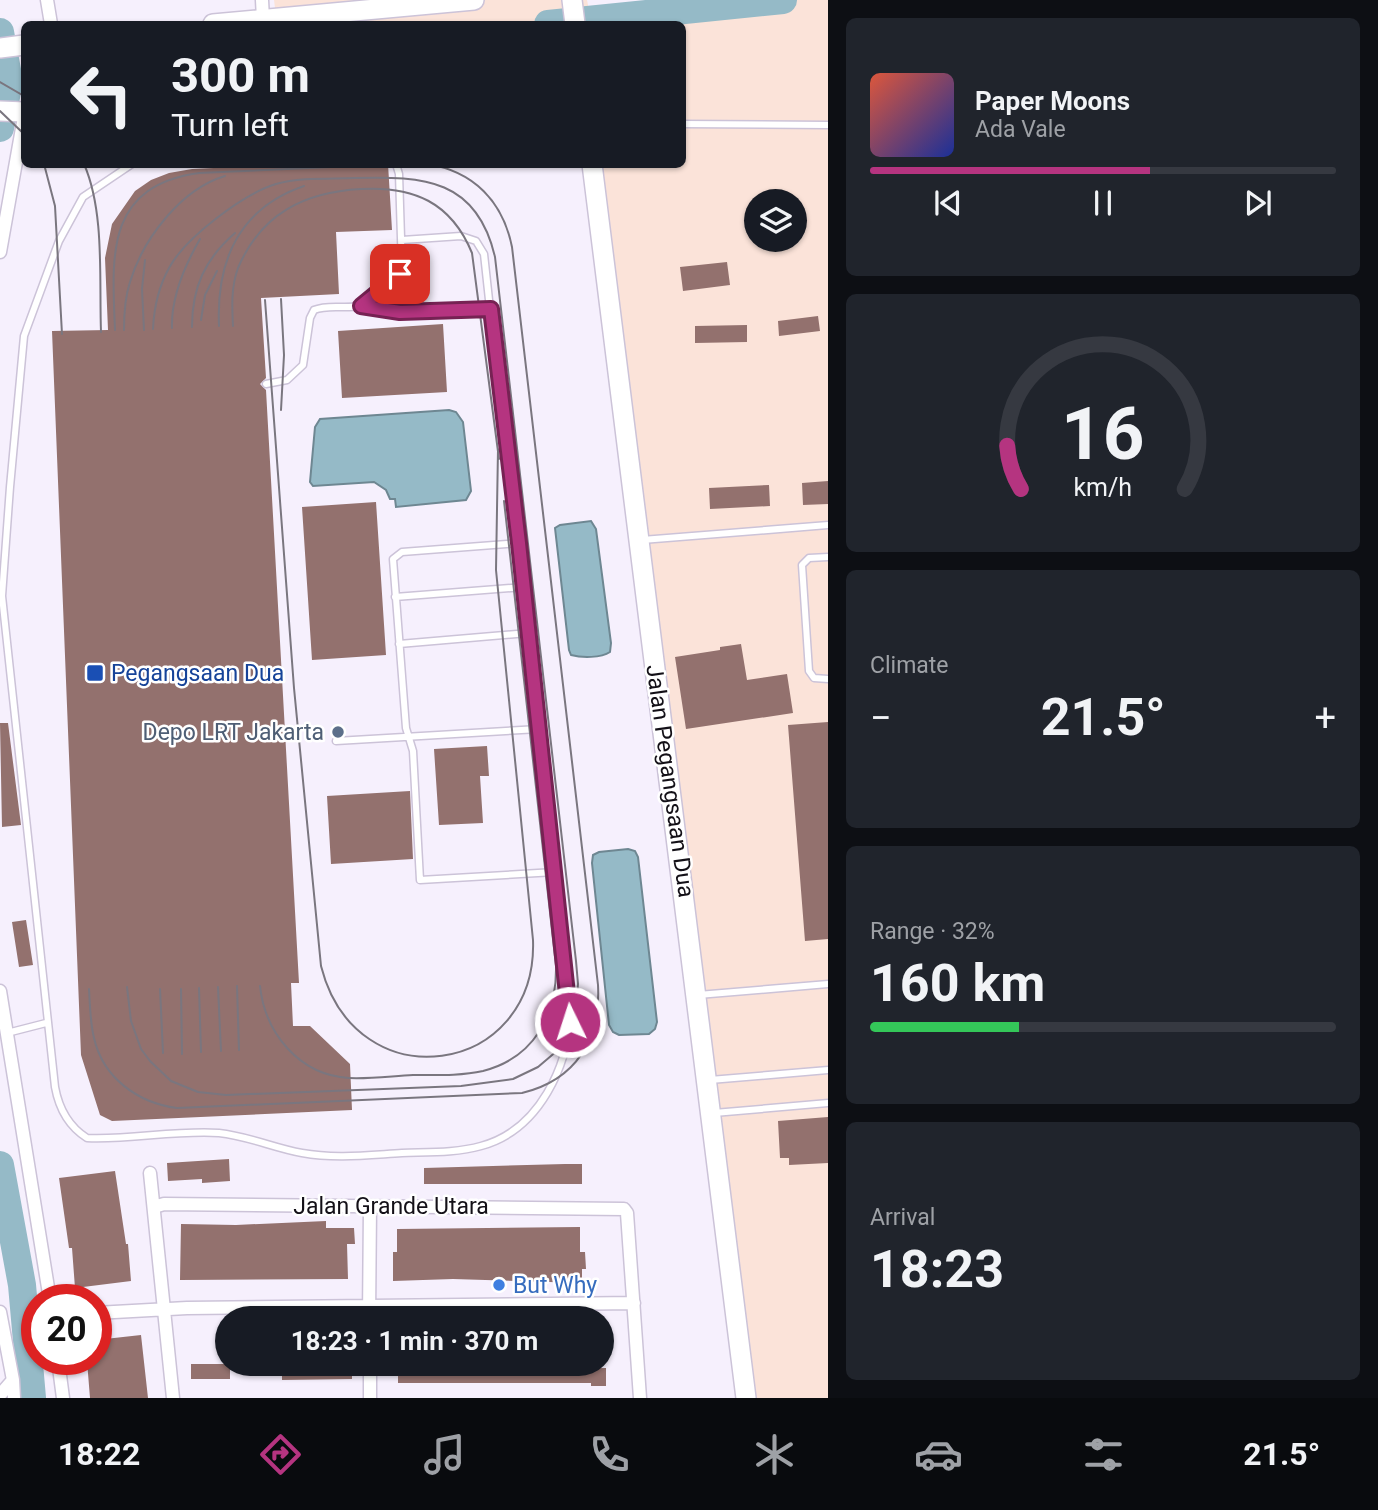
<!DOCTYPE html>
<html lang="en">
<head>
<meta charset="utf-8">
<style>
  body { margin:0; font-family:Roboto,sans-serif; background:#20242c; color:#f1f3f6; height:100vh; display:flex; flex-direction:column; font-size:26px; white-space:nowrap }
  * { box-sizing:border-box; margin:0 }
  p { font-size:23px; color:#9ea1a6 }
  .icon { flex:none; width:38px; height:38px; fill:none; stroke:currentColor; stroke-width:2; stroke-linecap:round; stroke-linejoin:round }
  .map { position:relative; flex:1; overflow:hidden }
  .sheet { display:flex; flex-direction:column; gap:18px; padding:18px; background:#0d0f14; width:550px }
  .sheet>* { flex:none }
  .hud { position:absolute; left:21px; top:21px; width:665px; height:147px; border-radius:10px; box-shadow:0 2px 5px #0004; background:#171b24; color:#f1f3f6; overflow:hidden }
  .fabs { position:absolute; left:744px; top:189px; display:grid; gap:14px }
  .fabs a { display:grid; place-items:center; width:63px; height:63px; border-radius:50%; background:#171b24; box-shadow:0 2px 5px #0004; font-size:35px }
  .speed { position:absolute; left:21px; top:1284px; display:flex; gap:14px; font-size:35px; font-weight:700; text-align:center }
  .speed>* { display:grid; place-content:center; width:91px; height:91px; border-radius:50%; background:#171b24; box-shadow:0 2px 5px #0004; line-height:1 }
  .speed .limit { border:10px solid #d22; background:#fff; color:#111 }
  .pin { position:absolute; display:grid; place-items:center; width:60px; height:60px; color:#fff; margin:-30px; border-radius:14px; box-shadow:0 4px 10px #0006 }
  .me { position:absolute; width:77px; margin:-38px; rotate:356deg; stroke-linejoin:round; filter:drop-shadow(0 0 5px #0008) }
  .turn { display:flex; align-items:center; gap:24px; height:147px; padding:0 35px; font-size:32px }
  .turn .icon { width:91px; height:91px; stroke-width:2.5 }
  .turn b { display:block; font-size:49px; line-height:60px }
  .big { font-size:52px; font-weight:700; line-height:1.1 }
  .sheet .tile { flex:1; display:flex; flex-direction:column; justify-content:center; gap:10px; min-width:0; padding:0 24px; border-radius:10px; background:#20242c }
  .sheet .dial { align-items:center; gap:0 }
  .dial svg { height:182px; overflow:visible; fill:none; stroke:#363941; stroke-width:7; stroke-linecap:round; text-anchor:middle }
  .dial text { fill:#f1f3f6; stroke:none }
  .song { display:flex; align-items:center; gap:21px }
  .cover { width:84px; height:84px; border-radius:10px; background:linear-gradient(135deg,hsl(10 70% 55%),hsl(230 70% 35%)) }
  .played { height:7px; border-radius:4px; background:linear-gradient(90deg,#b53480 60%,#363941 60%) }
  .keys { display:flex; justify-content:space-around; direction:ltr }
  .heat { display:flex; justify-content:space-between; align-items:center; font-size:38px; direction:ltr }
  .charge { height:10px; border-radius:5px; background:linear-gradient(90deg,#34c759 32%,#363941 0) }
  .trip { position:absolute; left:215px; top:1306px; width:399px; height:70px; border-radius:35px; background:#171b24; box-shadow:0 2px 5px #0004; font-weight:700; line-height:70px; text-align:center }
  .menu { display:flex; height:112px; justify-content:space-around; align-items:center; background:#090b0e; color:#9ea1a6 }
  .menu .icon { width:49px; height:49px }
  .menu .current { color:#b53480 }
  .menu b { font-size:32px; color:#f1f3f6 }
  main { display:flex; flex:1; min-height:0 }
  .map>svg:first-child { display:block }
  .industrial { fill:#fbe3d9; fill-rule:evenodd }
  .water { fill:#95bac7; stroke:#6e8792; stroke-width:2 }
  .lines { fill:none; stroke-linecap:round; stroke-linejoin:round }
  .river { stroke:#95bac7; stroke-width:28 }
  .building { fill:#93716e }
  .lane-casing { stroke:#ccc3d8; stroke-width:9 }
  .street-casing { stroke:#ccc3d8; stroke-width:15 }
  .secondary-casing { stroke:#ccc3d8; stroke-width:22 }
  .lane { stroke:#fff; stroke-width:6 }
  .street { stroke:#fff; stroke-width:12 }
  .secondary { stroke:#fff; stroke-width:19 }
  .tram { stroke:#7a767f; stroke-width:2 }
  .route-casing { stroke:#762253; stroke-width:18 }
  .route { stroke:#b53480; stroke-width:12 }
  .transit-dot { fill:#1a4fb4; stroke:#fff; stroke-width:2.5 }
  .service-dot { fill:#5c6f8a; stroke:#fff; stroke-width:2.5 }
  .shop-dot { fill:#3f7fe0; stroke:#fff; stroke-width:2.5 }
  .labels { text-anchor:middle; dominant-baseline:central; stroke-width:5; stroke-linejoin:round; paint-order:stroke }
  .transit-label { font-size:23px; fill:#164399; stroke:#fff; text-anchor:start }
  .service-label { font-size:23px; fill:#4e5e75; stroke:#fff; text-anchor:end }
  .street-label { font-size:23px; fill:#131017; stroke:#fff }
  .shop-label { font-size:23px; fill:#366cbe; stroke:#fff; text-anchor:start }
</style>
</head>
<body>
<main>
<div class="map">
<svg width="829" height="1398" viewBox="0 0 829 1398">
  <rect width="100%" height="100%" fill="#f6f0fd"/>
  <path class="industrial" d="M 274,0 L 587,0 L 589,10 L 682,0 L 828,0 L 828,1398 L 738,1398 L 591,165 L 682,164 L 682,24 L 574,24 L 572,17 L 506,24 L 277,24 ZM 756,201 L 794,201 L 794,240 L 756,240 Z"/>
  <path class="water" d="M 449,410 L 456,412 L 463,422 L 471,491 L 466,500 L 396,507 L 395,499 L 390,499 L 386,490 L 374,482 L 313,486 L 310,482 L 315,427 L 320,419 Z
    M 591,521 L 596,529 L 611,643 L 610,652 C 601,658 582,658 571,655 L 569,650 L 555,528 L 560,525 Z
    M 628,849 L 635,851 L 638,857 L 657,1022 L 655,1029 L 649,1034 L 619,1035 L 613,1032 L 609,1025 L 592,863 L 593,855 L 599,852 Z"/>
  <g class="lines">
    <path class="river" d="M 548,24 L 783,0
      M 0,32 L 9,81 L 0,128
      M 0,1165 L 22,1285 L 32,1398"/>
  </g>
  <path class="building" d="M 302,164 L 388,164 L 392,230 L 336,232 L 339,294 L 261,298 L 266,378 L 260,384 L 266,390 L 299,983 L 291,983 L 293,1026 L 310,1026 L 350,1064 L 352,1110 L 112,1121 L 100,1115 L 81,1055 L 52,331 L 108,330 L 105,258 L 112,224 L 135,191 L 151,180 L 169,173 L 192,169 Z
    M 727,262 L 730,285 L 683,291 L 680,267 Z
    M 818,316 L 820,331 L 779,336 L 778,321 Z
    M 443,324 L 447,392 L 342,398 L 338,331 Z
    M 747,325 L 747,342 L 695,343 L 695,326 Z
    M 829,481 L 829,504 L 803,505 L 802,483 Z
    M 769,485 L 770,506 L 710,509 L 709,488 Z
    M 376,502 L 386,655 L 312,660 L 302,507 Z
    M 741,644 L 747,680 L 787,674 L 793,713 L 686,729 L 675,657 L 720,650 L 720,647 Z
    M 829,722 L 829,939 L 805,941 L 788,725 Z
    M 0,723 L 8,723 L 21,825 L 2,827 Z
    M 487,746 L 489,776 L 480,776 L 483,823 L 439,825 L 434,749 Z
    M 410,791 L 413,859 L 331,864 L 327,796 Z
    M 26,920 L 33,965 L 19,967 L 12,922 Z
    M 829,1117 L 829,1163 L 789,1165 L 789,1158 L 780,1158 L 778,1121 Z
    M 229,1159 L 230,1181 L 202,1183 L 202,1179 L 168,1181 L 167,1163 Z
    M 565,1164 L 582,1164 L 582,1184 L 424,1184 L 424,1168 Z
    M 115,1171 L 126,1244 L 128,1244 L 131,1281 L 75,1288 L 72,1248 L 69,1248 L 59,1178 Z
    M 326,1221 L 326,1228 L 354,1228 L 355,1244 L 347,1244 L 348,1279 L 180,1280 L 181,1224 L 236,1225 Z
    M 580,1227 L 580,1252 L 585,1252 L 586,1269 L 582,1269 L 582,1283 L 453,1279 L 393,1281 L 393,1252 L 397,1252 L 397,1229 Z
    M 141,1335 L 148,1398 L 90,1398 L 87,1361 L 96,1360 L 96,1340 Z
    M 191,1364 L 228,1364 L 228,1367 L 230,1367 L 230,1379 L 191,1379 Z
    M 352,1364 L 352,1379 L 282,1380 L 282,1368 Z
    M 398,1366 L 471,1370 L 606,1368 L 606,1386 L 591,1386 L 591,1383 L 398,1383 Z"/>
  <g class="lines">
    <g class="lane-casing">
      <path id="lane" d="M 682,124 L 829,125
        M 132,164 L 83,197 L 59,241 L 24,336 L 10,487 L 2,596 L 55,1087 C 59,1109 68,1126 87,1138 C 131,1140 175,1130 219,1133 C 248,1136 274,1148 302,1153 C 335,1159 368,1155 402,1153 C 428,1152 456,1153 481,1146 C 540,1130 569,1065 571,1009 L 519,543 L 490,309 L 392,312 L 361,306
        M 402,240 L 461,236 L 476,241 L 484,254 L 490,309
        M 266,384 L 287,380 L 303,365 L 310,318 L 314,310 C 328,304 344,309 359,306 C 369,304 396,279 402,270 L 399,174 L 396,164
        M 642,540 L 829,525
        M 519,543 L 402,552 L 393,559 L 406,728 L 413,751 L 420,880 L 555,872
        M 829,557 L 809,558 L 802,565 L 809,671 L 814,678 L 829,679
        M 395,597 L 524,587
        M 399,644 L 528,633
        M 336,741 L 539,729
        M 698,995 L 829,984
        M 7,1033 L 46,1023
        M 710,1080 L 829,1070
        M 714,1113 L 829,1103"/>
    </g>
    <g class="street-casing">
      <path id="street" d="M 47,0 L 51,24
        M 262,0 L 263,19
        M 0,252 L 24,117
        M 0,991 L 50,1300
        M 150,1173 L 173,1398
        M 154,1207 L 164,1204 L 624,1209 L 627,1213 L 640,1398
        M 0,1312 L 13,1380 L 14,1398
        M 96,1313 L 187,1308 L 634,1303
        M 369,1318 L 370,1207
        M 58,1360 L 63,1398
        M 370,1363 L 370,1398
        M 0,1395 L 13,1380"/>
    </g>
    <g class="secondary-casing">
      <path id="secondary" d="M 572,0 L 575,24
        M 213,24 L 474,0
        M 0,48 L 24,45
        M 0,111 L 24,112
        M 592,164 C 642,576 697,987 746,1398"/>
    </g>
    <use href="#lane" class="lane"/>
    <use href="#street" class="street"/>
    <use href="#secondary" class="secondary"/>
    <path class="tram" d="M 0,82 L 24,96
      M 0,111 L 24,134
      M 44,164 L 55,206 L 62,334
      M 84,164 C 105,212 99,280 101,332
      M 265,300 L 294,688 L 321,966 C 356,1104 538,1076 533,940 L 496,570 L 498,449
      M 201,320 L 205,295 L 217,271
      M 219,326 C 216,261 239,208 304,186
      M 233,326 C 232,307 231,287 238,268 C 261,214 304,192 361,189 C 413,186 451,202 472,253 L 499,459
      M 192,327 C 192,287 205,259 235,233
      M 172,328 C 171,298 185,265 200,239
      M 115,330 C 112,256 105,186 199,173 L 399,164
      M 124,330 C 124,314 125,297 130,282 C 143,239 181,189 225,176
      M 144,330 L 142,289 L 145,260
      M 281,410 L 284,355 L 281,299
      M 237,986 L 239,1050
      M 260,986 C 265,1033 299,1075 349,1078 C 370,1079 392,1076 413,1075 C 436,1075 461,1076 483,1071 C 534,1058 557,1015 556,966 L 504,501
      M 127,987 L 131,1021 L 141,1049 L 150,1061 L 171,1081 L 198,1092 L 226,1095 L 461,1086 L 513,1079 L 538,1067 L 558,1050 L 571,1028 L 575,1015 L 578,984 L 576,961 L 495,257 C 477,179 424,176 355,178 C 329,179 301,177 276,184 C 243,194 185,238 169,268 C 158,288 154,307 153,329
      M 218,987 L 221,1051
      M 199,988 L 201,1052
      M 89,989 C 90,1005 90,1022 94,1038 C 103,1078 138,1103 177,1108 L 522,1093 C 576,1080 601,1039 598,985 L 512,247 C 503,202 474,171 427,164
      M 160,989 L 163,1053
      M 181,989 L 182,1054"/>
  </g>
  <g class="lines">
    <g class="route-casing">
      <path id="route" d="M 400,274 L 361,306 L 400,312 L 491,309 L 519,543 L 570,1022"/>
    </g>
    <use href="#route" class="route"/>
  </g>
  <rect class="transit-dot" x="86" y="664" width="18" height="18" rx="3.5"/>
  <circle class="service-dot" cx="338" cy="732" r="7"/>
  <circle class="shop-dot" cx="499" cy="1285" r="7"/>
  <g class="labels">
    <g class="transit-label">
      <text x="111" y="673">Pegangsaan Dua</text>
    </g>
    <g class="service-label">
      <text x="324" y="732">Depo LRT Jakarta</text>
    </g>
    <g class="street-label">
      <text transform="translate(670 781) rotate(82)">Jalan Pegangsaan Dua</text>
      <text x="391" y="1206">Jalan Grande Utara</text>
    </g>
    <g class="shop-label">
      <text x="513" y="1285">But Why</text>
    </g>
  </g>
</svg>
<div class="fabs">
<a><svg class="icon" aria-label="layers" viewBox="0 0 24 24"><path d="M12 4l9 5-9 5-9-5zM3 14l9 5 9-5"/></svg></a>
</div>
<div class="speed"><div class="limit">20</div></div>
<div class="pin" style="left:400px;top:274px;background:#d93025"><svg class="icon" aria-label="arrive" viewBox="0 0 24 24"><path d="M6 21V4h12l-3 4 3 4H6"/></svg></div>
<svg class="me" style="left:570px;top:1022px" viewBox="-20 -20 40 40"><circle r="17" fill="#b53480" stroke="#fff" stroke-width="3"/><path d="M0-11L8 9 0 5-8 9z" fill="#fff"/></svg>
<div class="trip">18:23 · 1 min · 370 m</div>
<div class="hud">
<div class="turn"><svg class="icon" aria-label="left" viewBox="0 0 24 24"><path d="M17 20v-9H6M10 6l-5 5 5 5"/></svg><div><b>300 m</b>Turn left</div></div>
</div>
</div>
<section class="sheet">
<div class="tile">
<div class="song"><i class="cover"></i><div><b>Paper Moons</b><p>Ada Vale</p></div></div>
<div class="played"></div>
<div class="keys"><svg class="icon" aria-label="previous" viewBox="0 0 24 24"><path d="M18 5L8 12l10 7zM5 5v14"/></svg><svg class="icon" aria-label="pause" viewBox="0 0 24 24"><path d="M8 5v14M16 5v14"/></svg><svg class="icon" aria-label="next" viewBox="0 0 24 24"><path d="M6 5l10 7-10 7zM19 5v14"/></svg></div>
</div>
<div class="tile dial"><svg viewBox="0 0 100 80">
<path d="M14 69A42 42 0 1 1 86 69"/>
<path d="M14 69A42 42 0 0 1 8 50" stroke="#b53480"/>
<text x="50" y="56" font-size="32" font-weight="700">16</text>
<text x="50" y="72" font-size="11">km/h</text>
</svg></div>
<div class="tile"><p>Climate</p>
<div class="heat"><a>−</a><b class="big">21.5°</b><a>+</a></div>
</div>
<div class="tile"><p>Range · 32%</p><b class="big">160 km</b><div class="charge"></div></div>
<div class="tile"><p>Arrival</p><b class="big">18:23</b></div>
</section>
</main>
<nav class="menu">
<b>18:22</b>
<svg class="icon current" aria-label="directions" viewBox="0 0 24 24"><path d="M12 3l9 9-9 9-9-9zM9 14v-3h6M13 9l2 2-2 2"/></svg>
<svg class="icon" aria-label="music" viewBox="0 0 24 24"><path d="M9 18V5l10-2v13"/><circle cx="6" cy="18" r="3"/><circle cx="16" cy="16" r="3"/></svg>
<svg class="icon" aria-label="phone" viewBox="0 0 24 24"><path d="M5 4h4l2 5-3 2q2 4 5 5l2-3 5 2v4C11 20 4 13 5 4z"/></svg>
<svg class="icon" aria-label="climate" viewBox="0 0 24 24"><path d="M12 3v18M4 7l16 10M4 17L20 7"/></svg>
<svg class="icon" aria-label="car" viewBox="0 0 24 24"><path d="M5 17H2v-5l4-1 3-4h7l3 4 3 1v5h-3M9 17h6M6 11h13"/><circle cx="7" cy="17" r="2"/><circle cx="17" cy="17" r="2"/></svg>
<svg class="icon" aria-label="filters" viewBox="0 0 24 24"><path d="M4 7h16M4 17h16"/><circle cx="9" cy="7" r="2"/><circle cx="15" cy="17" r="2"/></svg>
<b>21.5°</b>
</nav>
</body>
</html>
